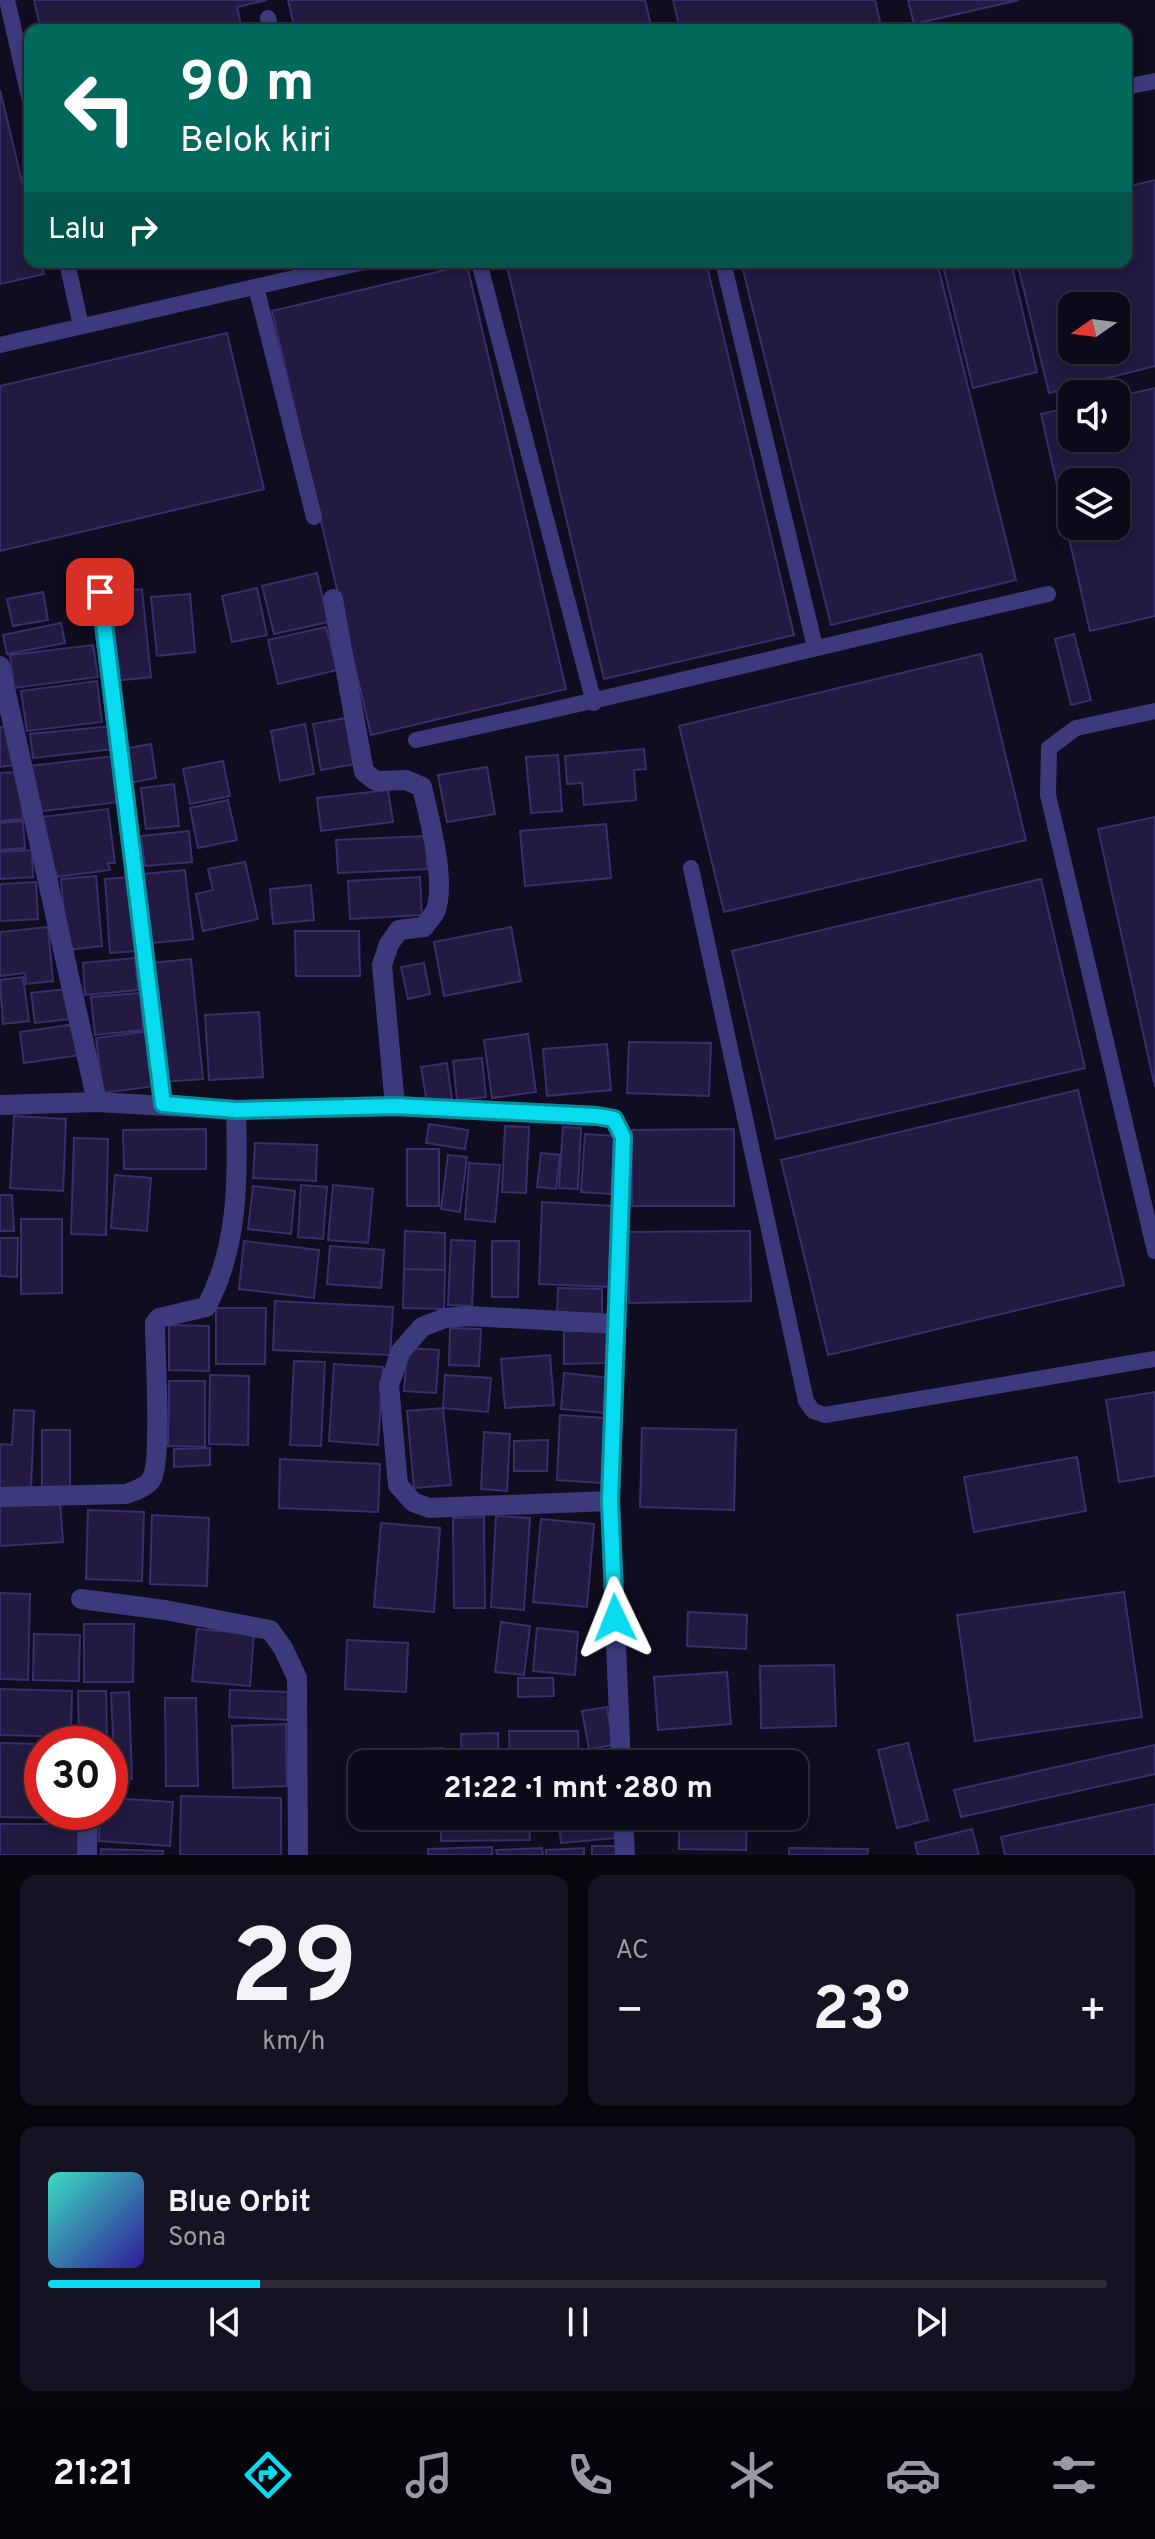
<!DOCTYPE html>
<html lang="id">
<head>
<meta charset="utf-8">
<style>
  body { margin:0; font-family:Overpass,sans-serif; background:#151321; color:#f1f3f6; height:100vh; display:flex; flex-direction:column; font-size:30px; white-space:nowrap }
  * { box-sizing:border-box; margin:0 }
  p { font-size:26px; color:#9a9aa2 }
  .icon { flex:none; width:44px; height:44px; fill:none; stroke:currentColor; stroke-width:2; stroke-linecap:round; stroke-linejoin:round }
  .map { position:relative; height:1855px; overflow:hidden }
  .panel { display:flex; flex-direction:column; gap:20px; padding:20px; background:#07060d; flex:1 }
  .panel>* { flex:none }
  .hud { position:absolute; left:24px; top:24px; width:1108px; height:244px; border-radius:16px; box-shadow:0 4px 12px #0003,0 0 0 2px #2c2b37; background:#00695c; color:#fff; overflow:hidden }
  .needle { width:52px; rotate:256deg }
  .buttons { position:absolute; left:1058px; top:292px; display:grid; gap:16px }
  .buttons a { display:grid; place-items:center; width:72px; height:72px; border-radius:16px; background:#0c0a18; box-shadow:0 4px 12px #0003,0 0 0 2px #2c2b37; font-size:40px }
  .speed { position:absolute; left:24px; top:1726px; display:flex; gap:16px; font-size:40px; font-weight:700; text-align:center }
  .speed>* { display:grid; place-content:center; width:104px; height:104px; border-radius:50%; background:#0c0a18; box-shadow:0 4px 12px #0003,0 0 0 2px #2c2b37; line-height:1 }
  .speed .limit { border:12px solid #d22; background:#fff; color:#111 }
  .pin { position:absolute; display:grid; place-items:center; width:68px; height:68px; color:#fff; margin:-34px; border-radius:16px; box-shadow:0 4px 12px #0006 }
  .me { position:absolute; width:88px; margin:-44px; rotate:358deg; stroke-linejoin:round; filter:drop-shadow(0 0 6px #0008) }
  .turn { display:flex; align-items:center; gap:28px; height:168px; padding:0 24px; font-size:36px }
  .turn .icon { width:104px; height:104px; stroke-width:2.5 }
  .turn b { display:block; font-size:56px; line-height:68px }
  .then { display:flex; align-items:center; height:76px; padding:0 24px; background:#0003; gap:16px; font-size:30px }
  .big { font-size:60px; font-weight:700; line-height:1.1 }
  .panel .widget { flex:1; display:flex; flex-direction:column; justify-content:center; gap:12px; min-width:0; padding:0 28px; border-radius:16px; background:#151321 }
  .panel .dial { align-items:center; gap:0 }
  .dial b { font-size:104px; line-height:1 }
  .song { display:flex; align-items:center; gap:24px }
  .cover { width:96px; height:96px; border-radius:12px; background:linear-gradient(135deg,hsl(170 70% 55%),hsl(250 70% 35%)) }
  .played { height:8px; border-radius:4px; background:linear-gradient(90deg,#08daef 20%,#2c2b37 20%) }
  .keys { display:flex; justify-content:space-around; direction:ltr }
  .heat { display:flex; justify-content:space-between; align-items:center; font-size:44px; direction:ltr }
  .panel .tiles { flex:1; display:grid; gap:20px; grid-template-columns:1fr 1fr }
  .widget:last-child { grid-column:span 2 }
  .trip { position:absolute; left:348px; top:1750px; width:460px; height:80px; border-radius:16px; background:#0c0a18; box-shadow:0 4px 12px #0003,0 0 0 2px #2c2b37; font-weight:700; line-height:80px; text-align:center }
  .tabs { display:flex; height:128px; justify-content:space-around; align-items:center; background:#05040a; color:#9a9aa2 }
  .tabs .icon { width:56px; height:56px }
  .tabs .on { color:#08daef }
  .tabs b { font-size:36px; color:#f1f3f6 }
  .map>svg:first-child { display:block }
  .building { fill:#221a40; stroke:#392d6b; stroke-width:2; fill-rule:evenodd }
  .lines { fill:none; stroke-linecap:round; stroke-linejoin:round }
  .lane { stroke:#3c3a7d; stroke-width:16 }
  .street { stroke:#3c3a7d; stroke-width:20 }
  .route-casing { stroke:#058e9b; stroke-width:20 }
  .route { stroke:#08daef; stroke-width:14 }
</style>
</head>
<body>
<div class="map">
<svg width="1155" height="1855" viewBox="0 0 1155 1855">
  <rect width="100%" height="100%" fill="#100d20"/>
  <path class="building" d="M 34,0 L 267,0 L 237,7 L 242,30 L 41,30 Z
    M 288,0 L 645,0 L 652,30 L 295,30 Z
    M 673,0 L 875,0 L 882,30 L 680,30 Z
    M 908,0 L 1019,0 L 914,24 Z
    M 0,90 L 30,215 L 30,262 L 41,262 L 44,274 L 0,284 Z
    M 1155,180 L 1155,366 L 1049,393 L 1017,262 L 1126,262 L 1126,187 ZM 1072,306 L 1116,306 L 1116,350 L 1072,350 Z
    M 506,262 L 706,262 L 794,635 L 604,679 Z
    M 741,262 L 937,262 L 1016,580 L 831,625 Z
    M 942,262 L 1011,262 L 1037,372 L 973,388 Z
    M 467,265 L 566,689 L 371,735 L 272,311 Z
    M 227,333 L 264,489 L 0,551 L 0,386 Z
    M 1155,388 L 1155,616 L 1090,631 L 1041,414 L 1072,407 L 1072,438 L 1116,438 L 1116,397 ZM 1072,482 L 1116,482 L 1116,526 L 1072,526 Z
    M 317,573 L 328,622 L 274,634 L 262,586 Z
    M 257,588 L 267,635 L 232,642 L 222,596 Z
    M 142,589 L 151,677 L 115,681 L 106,593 Z
    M 43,592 L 48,620 L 13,626 L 7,599 Z
    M 190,594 L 195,652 L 157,656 L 151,597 Z
    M 61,623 L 65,643 L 7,654 L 3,635 Z
    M 326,627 L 337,670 L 278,684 L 268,640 Z
    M 1074,634 L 1091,700 L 1071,705 L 1055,639 Z
    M 93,645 L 98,677 L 14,688 L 10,655 Z
    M 981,654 L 1026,840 L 724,912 L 679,726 Z
    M 97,681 L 102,722 L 27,731 L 21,691 Z
    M 346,718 L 355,764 L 321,770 L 313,724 Z
    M 305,724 L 314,774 L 280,781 L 271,731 Z
    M 10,726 L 16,765 L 0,767 L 0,727 Z
    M 112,726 L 114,749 L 33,758 L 30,734 Z
    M 151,744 L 156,778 L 129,783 L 123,749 Z
    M 644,749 L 646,769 L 634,770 L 636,800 L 584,805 L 582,783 L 567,784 L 565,756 Z
    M 558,755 L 562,811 L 531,813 L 526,757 Z
    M 114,756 L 120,802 L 35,812 L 30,766 Z
    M 223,761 L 230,796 L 190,804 L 183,769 Z
    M 487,767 L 495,814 L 447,822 L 438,775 Z
    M 20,772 L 23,819 L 0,821 L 0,773 Z
    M 174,784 L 179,826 L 146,829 L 141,788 Z
    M 388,790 L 393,822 L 321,831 L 317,798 Z
    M 228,800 L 237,840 L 198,848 L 190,808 Z
    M 108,809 L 115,863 L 108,863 L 110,870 L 57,877 L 56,871 L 48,872 L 41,817 Z
    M 1155,817 L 1155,1087 L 1098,829 Z
    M 23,821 L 25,848 L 0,850 L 0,823 Z
    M 606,824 L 611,878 L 525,886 L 520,831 Z
    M 189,831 L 192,862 L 145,866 L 141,836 Z
    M 426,836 L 427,869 L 338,873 L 336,840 Z
    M 32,850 L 33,877 L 0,879 L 0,852 Z
    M 245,862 L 258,919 L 203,931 L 196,894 L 213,890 L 208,869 Z
    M 185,870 L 193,939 L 152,943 L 144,874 Z
    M 96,876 L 102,946 L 67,950 L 61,879 Z
    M 131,877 L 137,951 L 110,953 L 105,879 Z
    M 420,877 L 422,915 L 350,919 L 348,881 Z
    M 1041,879 L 1085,1068 L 776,1139 L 732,951 Z
    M 36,882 L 38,919 L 0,921 L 0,884 Z
    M 311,885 L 314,920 L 273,924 L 270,889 Z
    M 48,927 L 53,981 L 26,984 L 25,973 L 0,976 L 0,932 Z
    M 511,927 L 521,981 L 444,996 L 434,942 Z
    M 295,931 L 359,931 L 360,976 L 296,976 Z
    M 135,958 L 138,990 L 85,995 L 83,963 Z
    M 191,959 L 203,1079 L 163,1082 L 152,963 Z
    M 424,963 L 430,994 L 408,999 L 401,967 Z
    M 23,977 L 29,1021 L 3,1024 L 0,980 Z
    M 67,989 L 70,1019 L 35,1023 L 31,993 Z
    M 140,993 L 143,1030 L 95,1035 L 91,997 Z
    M 259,1012 L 263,1077 L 209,1080 L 205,1015 Z
    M 76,1024 L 81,1055 L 24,1063 L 20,1032 Z
    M 149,1031 L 156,1086 L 103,1093 L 96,1038 Z
    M 528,1034 L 536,1092 L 492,1098 L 484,1040 Z
    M 629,1042 L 711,1043 L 709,1096 L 627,1093 Z
    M 607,1044 L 611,1090 L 547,1096 L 543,1049 Z
    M 482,1058 L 486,1097 L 457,1100 L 453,1061 Z
    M 447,1063 L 452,1099 L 427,1103 L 421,1067 Z
    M 1078,1090 L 1124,1285 L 828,1355 L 781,1160 Z
    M 14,1116 L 66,1119 L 63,1191 L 10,1188 Z
    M 429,1124 L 468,1130 L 465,1149 L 426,1143 Z
    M 505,1126 L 529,1127 L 526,1193 L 502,1192 Z
    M 563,1127 L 581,1128 L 578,1189 L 559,1188 Z
    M 206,1129 L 206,1169 L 124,1169 L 123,1130 Z
    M 734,1129 L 734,1206 L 632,1206 L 632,1130 Z
    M 585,1134 L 615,1136 L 611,1194 L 581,1192 Z
    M 74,1138 L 108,1139 L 106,1235 L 71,1234 Z
    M 255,1143 L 317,1145 L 316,1181 L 253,1178 Z
    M 407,1149 L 439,1149 L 439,1206 L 407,1206 Z
    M 541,1153 L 560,1155 L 556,1189 L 537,1187 Z
    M 448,1155 L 467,1157 L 460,1212 L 441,1209 Z
    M 469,1163 L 500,1165 L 495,1222 L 465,1219 Z
    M 115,1175 L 151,1178 L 147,1231 L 111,1228 Z
    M 301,1185 L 327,1187 L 323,1239 L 298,1237 Z
    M 333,1185 L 373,1189 L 368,1243 L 328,1240 Z
    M 253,1186 L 295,1191 L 291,1234 L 248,1229 Z
    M 0,1195 L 12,1195 L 14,1231 L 0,1231 Z
    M 542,1202 L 614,1206 L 611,1287 L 539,1284 Z
    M 21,1219 L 62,1219 L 62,1293 L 21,1294 Z
    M 405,1231 L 445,1233 L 445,1270 L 404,1269 Z
    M 750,1231 L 751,1301 L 629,1303 L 628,1232 Z
    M 0,1238 L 18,1238 L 17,1277 L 0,1276 Z
    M 451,1240 L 475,1241 L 472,1306 L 448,1305 Z
    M 244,1241 L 319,1250 L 314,1298 L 239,1289 Z
    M 492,1241 L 519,1241 L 518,1297 L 492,1297 Z
    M 330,1246 L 384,1250 L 381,1288 L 327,1284 Z
    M 404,1269 L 445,1270 L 444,1309 L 403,1308 Z
    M 558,1288 L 602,1289 L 602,1316 L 557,1315 Z
    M 275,1301 L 393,1307 L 390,1355 L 273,1350 Z
    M 216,1308 L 266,1308 L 265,1364 L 216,1364 Z
    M 169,1325 L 209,1326 L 209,1371 L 169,1370 Z
    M 450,1328 L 481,1329 L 479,1366 L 449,1365 Z
    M 564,1331 L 608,1331 L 608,1363 L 564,1364 Z
    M 407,1348 L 439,1350 L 436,1393 L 404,1391 Z
    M 550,1355 L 554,1405 L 505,1408 L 501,1359 Z
    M 294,1361 L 325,1362 L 321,1446 L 290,1445 Z
    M 334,1364 L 383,1367 L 378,1445 L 329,1441 Z
    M 564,1373 L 609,1378 L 605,1413 L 561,1409 Z
    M 210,1375 L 249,1376 L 248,1445 L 209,1444 Z
    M 445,1375 L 491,1378 L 488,1412 L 443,1408 Z
    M 169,1381 L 205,1381 L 205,1447 L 168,1446 Z
    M 1155,1392 L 1155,1476 L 1119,1482 L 1106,1400 Z
    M 443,1408 L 451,1485 L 414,1488 L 407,1411 Z
    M 14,1410 L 34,1411 L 31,1491 L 0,1490 L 0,1444 L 12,1445 Z
    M 560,1415 L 605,1418 L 601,1483 L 557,1480 Z
    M 642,1428 L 736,1430 L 734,1510 L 640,1507 Z
    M 42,1430 L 70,1430 L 70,1489 L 42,1489 Z
    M 484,1432 L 510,1434 L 507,1491 L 481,1489 Z
    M 548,1440 L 547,1471 L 514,1471 L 514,1441 Z
    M 210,1448 L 210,1465 L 174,1467 L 174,1449 Z
    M 1077,1457 L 1086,1511 L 974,1532 L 964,1477 Z
    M 280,1459 L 380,1464 L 378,1512 L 279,1508 Z
    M 60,1500 L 63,1542 L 0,1546 L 0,1504 Z
    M 88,1510 L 144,1512 L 142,1581 L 86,1579 Z
    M 152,1515 L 209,1518 L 207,1586 L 150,1584 Z
    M 496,1516 L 530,1518 L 524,1610 L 491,1607 Z
    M 484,1517 L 485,1608 L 454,1608 L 453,1518 Z
    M 541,1519 L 594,1524 L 587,1607 L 533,1602 Z
    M 381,1523 L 440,1528 L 434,1612 L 374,1607 Z
    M 1124,1592 L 1142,1717 L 975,1741 L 957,1615 Z
    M 0,1593 L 30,1594 L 28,1680 L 0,1679 Z
    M 688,1612 L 747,1615 L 746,1649 L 687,1646 Z
    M 501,1622 L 530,1626 L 524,1675 L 495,1672 Z
    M 84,1624 L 134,1624 L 133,1682 L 84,1682 Z
    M 537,1628 L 578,1632 L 575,1675 L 533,1671 Z
    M 197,1629 L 254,1634 L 250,1686 L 192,1681 Z
    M 34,1634 L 80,1635 L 79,1681 L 33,1680 Z
    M 347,1640 L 408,1643 L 406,1692 L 345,1689 Z
    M 834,1665 L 836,1726 L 761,1728 L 760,1666 Z
    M 727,1672 L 731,1724 L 658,1730 L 654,1677 Z
    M 518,1678 L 553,1678 L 554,1696 L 518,1697 Z
    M 0,1689 L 72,1691 L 71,1737 L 0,1735 Z
    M 230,1690 L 289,1692 L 288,1720 L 229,1717 Z
    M 78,1691 L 106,1691 L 107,1744 L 79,1744 Z
    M 129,1692 L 132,1779 L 115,1779 L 111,1693 Z
    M 165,1698 L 196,1698 L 198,1786 L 166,1786 Z
    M 607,1707 L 613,1745 L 589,1749 L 582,1711 Z
    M 286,1724 L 287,1786 L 233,1788 L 232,1726 Z
    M 509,1731 L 578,1731 L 579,1764 L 510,1764 Z
    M 498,1733 L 499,1764 L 462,1764 L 461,1734 Z
    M 0,1743 L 42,1744 L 42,1812 L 70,1812 L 70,1818 L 0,1817 Z
    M 908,1743 L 928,1820 L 897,1828 L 878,1750 Z
    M 1155,1745 L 1155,1774 L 961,1817 L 954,1790 Z
    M 443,1748 L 443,1764 L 386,1764 L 386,1750 Z
    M 181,1796 L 281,1798 L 281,1855 L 180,1855 Z
    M 110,1798 L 173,1802 L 170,1846 L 99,1841 L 100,1812 L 110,1812 Z
    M 1155,1804 L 1155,1855 L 1005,1855 L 1001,1837 Z
    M 441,1816 L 529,1816 L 530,1840 L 441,1841 Z
    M 558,1816 L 613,1816 L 616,1838 L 561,1843 Z
    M 679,1818 L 747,1819 L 746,1850 L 679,1849 Z
    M 0,1824 L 79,1824 L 80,1855 L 0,1855 Z
    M 972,1829 L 979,1855 L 918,1855 L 915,1843 Z
    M 592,1846 L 616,1846 L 616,1855 L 592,1855 Z
    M 492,1847 L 492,1855 L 428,1855 L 428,1849 Z
    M 542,1848 L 543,1855 L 497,1855 L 496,1850 Z
    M 584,1848 L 584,1855 L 546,1855 L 546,1850 Z
    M 789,1848 L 868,1849 L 867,1855 L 789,1855 Z
    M 101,1849 L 163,1851 L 163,1855 L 101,1855 Z"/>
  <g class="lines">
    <path class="lane" d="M 7,0 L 30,101
      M 268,18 L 271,30
      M 1126,87 L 1155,81
      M 67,262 L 81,326
      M 479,262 L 594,703
      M 723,262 L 815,647
      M 256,287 L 314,517
      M 0,345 L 364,262
      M 1155,711 L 1076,728 L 1049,748 L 1048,795 L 1155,1251
      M 416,740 C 628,695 838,642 1048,594
      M 691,868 L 806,1401 L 813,1411 L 825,1415 L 1155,1359"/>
    <path class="street" d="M 100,592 L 163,1104
      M 333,599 L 364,772 L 376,781 L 406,780 L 422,787 C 429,817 447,883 435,912 C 432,917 427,922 424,927 L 399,930 L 389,944 L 382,965 L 395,1106
      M 0,666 L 97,1102
      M 0,1105 L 97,1102 L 236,1110 L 395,1106 L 597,1116 L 614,1119 L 623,1137 L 610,1501 L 621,1764
      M 0,1497 L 126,1494 C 134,1491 148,1487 152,1478 C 162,1460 155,1350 155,1323 L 159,1318 L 206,1307 C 239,1247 238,1177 236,1110
      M 610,1501 L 429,1508 L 413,1502 L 398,1485 L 389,1385 L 401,1351 L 422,1327 L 445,1318 L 469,1316 L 617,1324
      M 81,1599 L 165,1610 L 270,1630 L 283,1648 L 297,1678 L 298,1855
      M 623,1816 L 625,1855
      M 87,1855 L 88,1812"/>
  </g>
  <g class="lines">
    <g class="route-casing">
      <path id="route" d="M 100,592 L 163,1104 L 236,1110 L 395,1106 L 597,1116 L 614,1119 L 623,1137 L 610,1501 L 615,1618"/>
    </g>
    <use href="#route" class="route"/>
  </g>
</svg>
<div class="buttons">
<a><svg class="needle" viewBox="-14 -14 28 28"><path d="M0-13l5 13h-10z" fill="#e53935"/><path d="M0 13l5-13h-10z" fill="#9a9aa2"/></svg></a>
<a><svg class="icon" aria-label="sound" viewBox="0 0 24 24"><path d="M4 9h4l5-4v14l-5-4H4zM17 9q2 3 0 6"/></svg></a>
<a><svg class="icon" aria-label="layers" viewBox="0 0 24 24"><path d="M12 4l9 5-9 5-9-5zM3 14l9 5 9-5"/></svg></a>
</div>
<div class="speed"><div class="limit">30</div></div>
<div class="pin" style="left:100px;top:592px;background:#d93025"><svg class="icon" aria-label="arrive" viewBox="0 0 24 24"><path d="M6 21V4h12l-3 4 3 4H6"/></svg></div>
<svg class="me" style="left:615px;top:1618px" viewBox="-20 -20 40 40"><path d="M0-17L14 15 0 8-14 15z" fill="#08daef" stroke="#fff" stroke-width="4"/></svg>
<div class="trip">21:22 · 1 mnt · 280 m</div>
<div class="hud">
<div class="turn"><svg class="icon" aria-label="left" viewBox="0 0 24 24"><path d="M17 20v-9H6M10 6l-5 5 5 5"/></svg><div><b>90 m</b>Belok kiri</div></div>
<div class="then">Lalu<svg class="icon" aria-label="right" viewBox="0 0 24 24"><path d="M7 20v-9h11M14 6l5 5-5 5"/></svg></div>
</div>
</div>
<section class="panel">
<div class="tiles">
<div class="widget dial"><b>29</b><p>km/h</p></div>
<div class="widget"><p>AC</p>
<div class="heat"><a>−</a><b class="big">23°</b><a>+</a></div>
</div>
<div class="widget">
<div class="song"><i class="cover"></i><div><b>Blue Orbit</b><p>Sona</p></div></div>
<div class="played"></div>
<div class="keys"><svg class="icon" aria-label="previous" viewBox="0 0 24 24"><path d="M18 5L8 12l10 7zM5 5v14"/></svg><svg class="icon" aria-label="pause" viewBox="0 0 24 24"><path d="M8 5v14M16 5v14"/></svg><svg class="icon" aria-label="next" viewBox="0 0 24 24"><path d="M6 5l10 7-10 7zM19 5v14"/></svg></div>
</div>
</div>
</section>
<nav class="tabs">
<b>21:21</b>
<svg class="icon on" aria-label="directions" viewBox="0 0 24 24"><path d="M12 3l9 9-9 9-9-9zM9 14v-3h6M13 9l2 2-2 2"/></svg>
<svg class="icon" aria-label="music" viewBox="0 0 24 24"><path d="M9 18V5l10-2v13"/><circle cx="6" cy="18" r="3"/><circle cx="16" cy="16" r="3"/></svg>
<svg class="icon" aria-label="phone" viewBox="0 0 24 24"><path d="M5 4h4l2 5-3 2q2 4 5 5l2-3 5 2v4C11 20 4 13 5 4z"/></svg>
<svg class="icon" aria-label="climate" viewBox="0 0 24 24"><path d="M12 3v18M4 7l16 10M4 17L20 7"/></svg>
<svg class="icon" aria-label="car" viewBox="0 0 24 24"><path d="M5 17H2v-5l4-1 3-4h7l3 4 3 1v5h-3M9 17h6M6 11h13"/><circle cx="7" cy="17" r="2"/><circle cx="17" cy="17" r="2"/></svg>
<svg class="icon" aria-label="filters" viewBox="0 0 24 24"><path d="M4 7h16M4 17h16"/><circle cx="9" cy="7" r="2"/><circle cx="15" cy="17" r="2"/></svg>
</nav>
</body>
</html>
